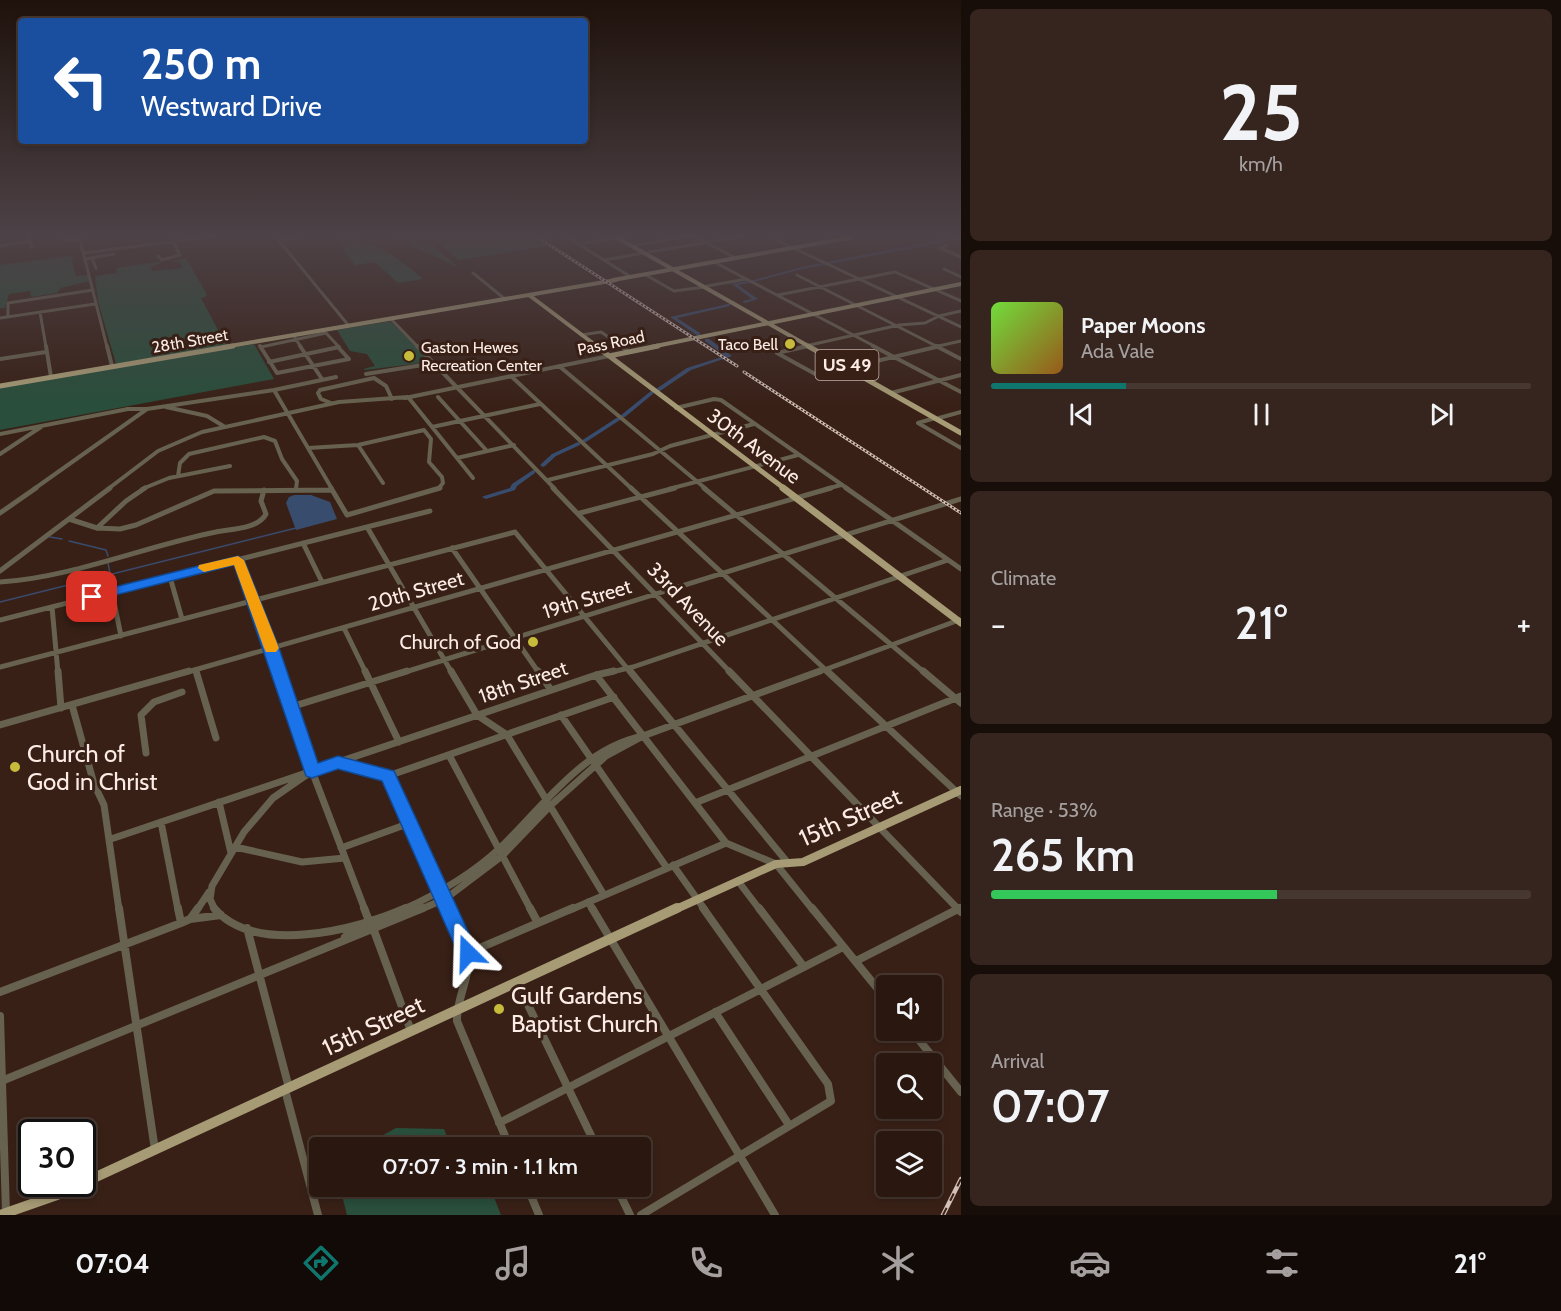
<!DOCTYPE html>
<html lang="en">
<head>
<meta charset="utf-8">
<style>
  body { margin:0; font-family:Cabin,sans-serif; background:#36251e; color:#f1f3f6; height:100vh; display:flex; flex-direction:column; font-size:22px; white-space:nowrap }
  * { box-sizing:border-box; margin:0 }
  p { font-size:20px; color:#a5a09f }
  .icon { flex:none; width:33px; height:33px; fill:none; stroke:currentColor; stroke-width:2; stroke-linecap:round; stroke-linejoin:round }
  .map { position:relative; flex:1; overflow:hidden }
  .sheet { display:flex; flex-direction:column; gap:9px; padding:9px; background:#170d09; width:600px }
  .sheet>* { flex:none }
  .guide { position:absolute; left:18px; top:18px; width:570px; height:126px; border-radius:6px; box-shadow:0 3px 9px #0003,0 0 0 2px #463730; background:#1a4fa0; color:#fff; overflow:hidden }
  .controls { position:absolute; left:876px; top:975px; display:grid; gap:12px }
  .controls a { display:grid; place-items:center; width:66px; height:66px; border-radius:6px; background:#2a1810; box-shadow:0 3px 9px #0003,0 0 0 2px #463730; font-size:30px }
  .speed { position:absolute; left:18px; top:1119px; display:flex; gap:12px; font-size:30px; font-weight:700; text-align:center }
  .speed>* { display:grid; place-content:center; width:78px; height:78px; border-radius:50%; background:#2a1810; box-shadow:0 3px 9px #0003,0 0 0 2px #463730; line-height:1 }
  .speed .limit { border:3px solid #111; border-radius:9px; background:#fff; color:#111 }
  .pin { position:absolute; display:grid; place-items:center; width:51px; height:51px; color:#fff; margin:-26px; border-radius:12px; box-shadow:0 3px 9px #0006 }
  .me { position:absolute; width:66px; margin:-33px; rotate:338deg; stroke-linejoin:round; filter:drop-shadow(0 0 4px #0008) }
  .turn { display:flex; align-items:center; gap:21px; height:126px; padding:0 24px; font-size:27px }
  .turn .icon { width:78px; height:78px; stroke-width:2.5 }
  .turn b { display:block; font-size:42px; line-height:51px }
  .big { font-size:45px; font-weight:600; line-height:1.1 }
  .sheet .card { flex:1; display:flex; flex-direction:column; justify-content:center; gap:9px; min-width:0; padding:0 21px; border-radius:9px; background:#36251e }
  .sheet .dial { align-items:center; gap:0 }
  .dial b { font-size:78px; line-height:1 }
  .song { display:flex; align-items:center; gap:18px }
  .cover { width:72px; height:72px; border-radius:9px; background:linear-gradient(135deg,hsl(100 70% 55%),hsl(30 70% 35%)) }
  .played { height:6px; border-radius:3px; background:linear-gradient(90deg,#0f766e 25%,#463730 25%) }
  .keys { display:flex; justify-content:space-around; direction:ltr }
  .heat { display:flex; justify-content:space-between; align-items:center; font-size:33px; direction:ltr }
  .charge { height:9px; border-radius:4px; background:linear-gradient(90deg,#34c759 53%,#463730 0) }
  .trip { position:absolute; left:309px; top:1137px; width:342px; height:60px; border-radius:6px; background:#2a1810; box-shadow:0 3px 9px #0003,0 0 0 2px #463730; font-weight:600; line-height:60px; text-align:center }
  .tabs { display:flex; height:96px; justify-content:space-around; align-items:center; background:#110a06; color:#a5a09f }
  .tabs .icon { width:42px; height:42px }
  .tabs .active { color:#0f766e }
  .tabs b { font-size:27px; color:#f1f3f6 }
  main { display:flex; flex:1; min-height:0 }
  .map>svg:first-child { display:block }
  .green { fill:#294e3b }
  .water { fill:#384c6e }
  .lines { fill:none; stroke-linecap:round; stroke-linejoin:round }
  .stream { stroke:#384c6e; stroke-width:1.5 }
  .river { fill:#384c6e; fill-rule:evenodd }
  .minor-far4 { stroke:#67614f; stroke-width:3 }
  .minor-far3 { stroke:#67614f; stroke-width:4 }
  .minor-far2 { stroke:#67614f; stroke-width:5 }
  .minor-far1 { stroke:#67614f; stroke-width:7 }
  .minor { stroke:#67614f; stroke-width:8 }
  .major-far4 { stroke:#a69b75; stroke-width:4 }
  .major-far3 { stroke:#a69b75; stroke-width:5 }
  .major-far2 { stroke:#a69b75; stroke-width:7 }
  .major-far1 { stroke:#a69b75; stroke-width:8 }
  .major { stroke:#a69b75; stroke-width:10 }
  .rail-far1-casing { stroke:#d3c0b9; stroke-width:3 }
  .rail-casing { stroke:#d3c0b9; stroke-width:4.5 }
  .rail-far1 { stroke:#382016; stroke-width:1.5; stroke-dasharray:2; stroke-linecap:butt }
  .rail { stroke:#382016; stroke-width:2; stroke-dasharray:8; stroke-linecap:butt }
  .route { fill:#1a73e8; stroke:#114b97; stroke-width:1.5 }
  .slow { fill:#f59e0b }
  .poi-dot { fill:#c7bb3c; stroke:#382016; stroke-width:2 }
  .labels { text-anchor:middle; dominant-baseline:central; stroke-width:6; stroke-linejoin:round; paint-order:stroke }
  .far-street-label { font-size:16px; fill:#fdece5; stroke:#382016 }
  .far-poi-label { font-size:16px; fill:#fdece5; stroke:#382016; text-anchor:end }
  .shield { fill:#382016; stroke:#c2afa7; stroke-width:1.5 }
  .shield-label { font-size:18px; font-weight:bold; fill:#fdece5 }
  .street-label { font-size:20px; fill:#fdece5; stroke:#382016 }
  .poi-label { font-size:20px; fill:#fdece5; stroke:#382016; text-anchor:end }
  .near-poi-label { font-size:24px; fill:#fdece5; stroke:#382016; text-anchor:start }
  .near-street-label { font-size:24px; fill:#fdece5; stroke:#382016 }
</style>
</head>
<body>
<main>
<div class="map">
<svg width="961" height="1215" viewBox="0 0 961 1215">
  <rect width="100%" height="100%" fill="#382016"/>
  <path class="green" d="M 335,237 C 370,237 398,257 423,279 L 398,283 L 375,262 L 355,265 L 342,249 L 346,248 Z
    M 393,237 L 423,237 L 458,267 Z
    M 431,237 L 534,237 L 548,246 L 459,260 Z
    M 71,256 L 76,276 L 88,275 L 90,281 L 61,288 L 57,293 L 31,297 L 30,291 L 9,294 L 5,308 L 0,308 L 0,265 Z
    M 186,258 L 205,291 L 207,296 L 201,298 L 226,345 L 116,364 L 98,301 L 95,276 L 117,273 L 116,268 L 164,261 L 151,267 L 152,271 L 183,268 L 180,262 L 168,262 Z
    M 390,321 L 430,360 L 428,362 L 366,370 L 363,369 L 375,366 L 367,354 L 350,351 L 337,330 Z
    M 254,344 L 274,379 L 0,430 L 0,388 Z
    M 396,1128 L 444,1129 L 451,1147 L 367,1147 L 372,1141 Z
    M 340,1187 L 490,1187 L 501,1215 L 347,1215 Z"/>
  <path class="water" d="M 294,495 L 311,495 L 330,502 L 337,519 L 296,530 L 286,503 L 289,497 Z"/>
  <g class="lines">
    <path class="stream" d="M 50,537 L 62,539
      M 69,541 L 106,550 L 108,556
      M 108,563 L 110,573
      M 0,602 L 296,528"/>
    <path class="river" d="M 941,237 L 946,237 L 949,239 L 945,242 L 802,269 L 754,282 L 738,285 L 758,299 L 745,303 L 743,302 L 743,301 L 752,299 L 732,284 L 754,280 L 802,267 L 944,239 Z
      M 728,304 L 730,304 L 730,306 L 677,318 L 700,333 L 700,335 L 698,336 L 670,317 Z
      M 705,339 L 709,339 L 732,356 L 691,370 L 660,391 L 656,391 L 656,389 L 687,368 L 725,356 L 705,341 Z
      M 651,391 L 654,393 L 625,417 L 621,417 L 620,416 Z
      M 618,417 L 621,419 L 620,420 L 586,442 L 582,442 L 581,441 Z
      M 578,442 L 580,443 L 580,445 L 556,456 L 545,466 L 543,467 L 540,465 L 552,454 Z
      M 533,470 L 535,471 L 535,473 L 517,486 L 515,490 L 486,499 L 482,497 L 484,496 L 510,488 L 512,484 Z"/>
    <path class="minor-far4" d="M 30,237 L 32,248
      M 64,237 L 64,240 L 80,240 L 107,347
      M 276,237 L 349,326
      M 567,237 L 631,277
      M 695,237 L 736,258
      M 770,237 L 961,327
      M 952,237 L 961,240
      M 278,240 L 304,237
      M 579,244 L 624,237
      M 636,245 L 682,237
      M 947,245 L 940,248 L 961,257
      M 0,246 L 31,241
      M 649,252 L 740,237
      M 84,253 L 208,237
      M 158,256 L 162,260 L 180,255 L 173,242
      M 92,258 L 96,268
      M 85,259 L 114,254
      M 604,260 L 644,253
      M 714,262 L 876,347
      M 944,269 L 961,277
      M 473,273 L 505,299
      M 644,274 L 674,291 L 704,287
      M 797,275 L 938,347
      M 707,286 L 747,279
      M 778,295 L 895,272 L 961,301
      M 40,312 L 46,347
      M 8,317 L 8,303 L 93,290
      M 0,318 L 95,304
      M 391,319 L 418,347
      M 581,335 L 601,332 L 623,347
      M 295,338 L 301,347
      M 261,347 L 326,333 L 339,347
      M 801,347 L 899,325 L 925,323 L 939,316 L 961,311
      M 934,347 L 961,341"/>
    <path class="minor-far3" d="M 46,346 L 51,377
      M 107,346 L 112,366
      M 260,346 L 277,373 L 349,359 L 337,346
      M 300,346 L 322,379
      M 417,346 L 555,489
      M 621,346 L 629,352
      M 873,346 L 961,392
      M 936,346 L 961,359
      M 777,353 L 817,375 L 940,346
      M 777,353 L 808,346
      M 0,359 L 46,352
      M 269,362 L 339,347
      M 559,366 L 706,489
      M 366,374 L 435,363
      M 511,376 L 632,489
      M 274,390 L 308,448
      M 891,393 L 961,375
      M 408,397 L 473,478
      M 438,397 L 487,451
      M 405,398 L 609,356
      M 331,403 L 321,399 L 318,393 L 320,390 L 374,378 L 386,386 L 392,399
      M 166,407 L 207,416 L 225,427
      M 676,408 L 714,399 L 721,400 L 848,489
      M 939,418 L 961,412
      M 918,423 L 961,448
      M 918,423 L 935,418
      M 432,427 L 540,404
      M 0,434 L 128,409 L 147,409 L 274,390 L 336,377
      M 358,445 L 383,483
      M 308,448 L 332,489
      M 308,448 L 358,445 L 424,430 L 431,439 L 429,462 L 442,477 L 443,483 L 438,489
      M 0,454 L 41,427
      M 457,458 L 514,445
      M 178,476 L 180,463 L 189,454 L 264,437 L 275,441 L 282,459 L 297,481 L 296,489
      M 548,480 L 653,454 L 670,446 L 754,424
      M 34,489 L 147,409
      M 108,489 L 158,451 L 202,432 L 339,402 L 408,397
      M 142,489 L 169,478 L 230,466
      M 669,489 L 798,455
      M 826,489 L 841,485"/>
    <path class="minor-far2" d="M 331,488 L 347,515 L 440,488
      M 553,488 L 731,673
      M 631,488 L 829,673
      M 704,488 L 925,673
      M 846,488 L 961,569
      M 0,513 L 36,488
      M 580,513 L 675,488
      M 69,519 L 97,528 L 120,529 L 136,525 L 214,491 L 331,490
      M 367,527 L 452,673
      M 97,528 L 126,501 L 145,488
      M 303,543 L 322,582
      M 452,548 L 539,673
      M 238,560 L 279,673
      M 0,571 L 110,488
      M 170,577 L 182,619
      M 0,582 C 70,578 146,546 216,532 C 231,529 258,529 266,514 L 261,501 L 264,490
      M 112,592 L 121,636
      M 52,607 L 58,673
      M 0,620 L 430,511
      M 344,628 L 366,673
      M 0,667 L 515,532 L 631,673
      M 196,670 L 197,673
      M 184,673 L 831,488
      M 402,673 L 961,499
      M 607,673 L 633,667 L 948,560
      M 816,673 L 959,620"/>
    <path class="minor-far1" d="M 58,671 L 61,708
      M 196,671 L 216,738
      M 279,671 L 312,771 L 365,910
      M 365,671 L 399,742
      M 451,671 L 477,715 L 507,735 L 604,895
      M 538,671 L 551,690
      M 630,671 L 788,863
      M 729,671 L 959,910
      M 827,671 L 961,796
      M 923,671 L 961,703
      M 596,675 L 726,843 L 776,864 L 813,910
      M 72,705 L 94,784 L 104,805 L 119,910
      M 291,707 L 407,671
      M 561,715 L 667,868
      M 0,725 L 189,671
      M 146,753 L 141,715 L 154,702 L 182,692
      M 449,755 L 531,910
      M 340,763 L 388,776 L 450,910
      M 388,776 L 614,697
      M 219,802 L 231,853
      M 695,803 L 961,696
      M 161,822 L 178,910
      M 111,839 L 596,675 L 614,671
      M 235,847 L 302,862 L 345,858
      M 341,848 L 410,823
      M 673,865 L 705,910
      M 738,881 L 760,910
      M 588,902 L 593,910
      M 197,910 L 209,892
      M 215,910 L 210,899 L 212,886 L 244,832 L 273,798 L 312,771
      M 402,910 C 438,894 471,875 500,848 C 543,807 581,749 643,736 L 820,671
      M 419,910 L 445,899 L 502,856 L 550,806 L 606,756 L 643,736
      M 570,910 L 726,843
      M 957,910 L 960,908"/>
    <path class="minor" d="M 119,908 L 155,1150
      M 178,908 L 181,923
      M 214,908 C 254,956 357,930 406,908
      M 364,908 L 369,921
      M 449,908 C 455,920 463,934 467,947 C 474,971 456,997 457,1021 L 510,1148
      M 530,908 L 538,923
      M 592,908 L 775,1215
      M 759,908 L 804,967
      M 812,908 L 886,999
      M 957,908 L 961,912
      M 190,919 L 221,915
      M 247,928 L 289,1088
      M 373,928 L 411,1031
      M 345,937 L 363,926
      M 468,953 L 573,908
      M 856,961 L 960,908
      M 517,982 L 597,1148
      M 0,992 L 181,923 L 190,919 L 198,908
      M 715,1012 L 789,1125
      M 0,1016 L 6,1213
      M 911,1030 L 961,1092
      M 4,1080 L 423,908
      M 285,1090 L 318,1215
      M 499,1123 L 843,947
      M 527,1186 L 539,1215
      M 616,1186 L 630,1215
      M 641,1215 L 831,1101 L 828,1084 L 703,908"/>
    <path class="major-far4" d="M 616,237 L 810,347
      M 613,280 L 853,237
      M 529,295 L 598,347
      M 224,347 L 616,280
      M 651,347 L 961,284"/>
    <path class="major-far3" d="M 596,346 L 785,489
      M 808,346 L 961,433
      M 609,356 L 658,346
      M 0,386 L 233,346"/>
    <path class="major-far2" d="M 783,488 L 961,623"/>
    <path class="major-far1" d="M 674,910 L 776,864 L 803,862 L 961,790"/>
    <path class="major" d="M 0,1215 L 57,1195 L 677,908"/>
    <g class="rail-far1-casing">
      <path id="rail-far1" d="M 537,237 L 737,366
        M 744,372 L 961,513"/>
    </g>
    <g class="rail-casing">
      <path id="rail" d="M 943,1215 L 961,1179"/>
    </g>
    <use href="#rail-far1" class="rail-far1"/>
    <use href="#rail" class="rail"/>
  </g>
  <linearGradient id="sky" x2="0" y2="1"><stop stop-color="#1f120c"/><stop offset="0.58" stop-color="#4d4247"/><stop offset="1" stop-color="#4d4247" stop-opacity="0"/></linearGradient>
  <rect width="961" height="407" fill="url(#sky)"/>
  <path class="route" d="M 238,556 L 244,560 L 279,648 L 318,763 L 338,756 L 394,771 L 478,953 L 475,960 L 468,963 L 461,960 L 382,781 L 338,769 L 312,778 L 306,776 L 234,565 L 92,601 L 85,597 L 87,594 Z"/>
  <path class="slow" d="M 238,556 L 244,560 L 279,648 L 276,652 L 266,652 L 264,648 L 234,565 L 204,572 L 198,568 L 199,565 Z"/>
  <g class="poi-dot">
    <circle cx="790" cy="344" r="6"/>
    <circle cx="409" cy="356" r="6"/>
    <circle cx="533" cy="642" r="6"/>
    <circle cx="15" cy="767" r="6"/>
    <circle cx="499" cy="1009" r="6"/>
  </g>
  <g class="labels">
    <g class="far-street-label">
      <text transform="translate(190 341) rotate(-10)">28th Street</text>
      <text transform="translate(611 343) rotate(-12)">Pass Road</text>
    </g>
    <g class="far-poi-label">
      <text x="778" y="344">Taco Bell</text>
      <text x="421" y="347" text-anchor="start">Gaston Hewes<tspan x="421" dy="18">Recreation Center</tspan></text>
    </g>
    <rect class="shield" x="815.5" y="350" width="63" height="30" rx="4.5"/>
    <g class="shield-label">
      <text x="847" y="365">US 49</text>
    </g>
    <g class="street-label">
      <text transform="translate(754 446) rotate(37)">30th Avenue</text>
      <text transform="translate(416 591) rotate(-16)">20th Street</text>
      <text transform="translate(587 599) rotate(-17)">19th Street</text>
      <text transform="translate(688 604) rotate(46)">33rd Avenue</text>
      <text transform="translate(523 682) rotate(-19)">18th Street</text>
    </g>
    <g class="poi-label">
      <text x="521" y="642">Church of God</text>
    </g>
    <g class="near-poi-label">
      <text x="27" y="753">Church of<tspan x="27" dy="28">God in Christ</tspan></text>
      <text x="511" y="995">Gulf Gardens<tspan x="511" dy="28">Baptist Church</tspan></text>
    </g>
    <g class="near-street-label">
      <text transform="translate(850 817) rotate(-24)">15th Street</text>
      <text transform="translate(373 1026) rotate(-25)">15th Street</text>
    </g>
  </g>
</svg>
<div class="controls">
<a><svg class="icon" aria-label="sound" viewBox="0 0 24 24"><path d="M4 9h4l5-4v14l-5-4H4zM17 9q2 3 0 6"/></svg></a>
<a><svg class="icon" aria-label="search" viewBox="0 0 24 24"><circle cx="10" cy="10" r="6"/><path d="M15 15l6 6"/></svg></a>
<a><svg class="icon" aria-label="layers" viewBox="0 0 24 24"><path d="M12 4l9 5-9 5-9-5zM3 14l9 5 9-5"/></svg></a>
</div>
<div class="speed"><div class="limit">30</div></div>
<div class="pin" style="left:92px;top:597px;background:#d93025"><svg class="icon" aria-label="arrive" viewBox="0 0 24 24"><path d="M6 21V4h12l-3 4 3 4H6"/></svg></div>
<svg class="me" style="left:468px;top:953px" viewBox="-20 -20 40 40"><path d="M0-17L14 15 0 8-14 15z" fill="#1a73e8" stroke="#fff" stroke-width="4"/></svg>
<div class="trip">07:07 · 3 min · 1.1 km</div>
<div class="guide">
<div class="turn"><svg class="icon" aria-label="left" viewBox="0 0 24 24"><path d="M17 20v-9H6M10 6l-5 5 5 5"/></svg><div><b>250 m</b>Westward Drive</div></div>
</div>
</div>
<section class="sheet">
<div class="card dial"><b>25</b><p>km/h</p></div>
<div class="card">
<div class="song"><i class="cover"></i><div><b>Paper Moons</b><p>Ada Vale</p></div></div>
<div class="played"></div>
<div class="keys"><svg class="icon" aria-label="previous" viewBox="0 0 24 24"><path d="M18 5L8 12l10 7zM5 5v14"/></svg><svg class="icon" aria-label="pause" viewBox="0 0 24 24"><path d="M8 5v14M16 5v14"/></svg><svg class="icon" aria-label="next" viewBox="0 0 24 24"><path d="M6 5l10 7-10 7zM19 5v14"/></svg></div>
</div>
<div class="card"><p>Climate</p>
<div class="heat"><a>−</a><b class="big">21°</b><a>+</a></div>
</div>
<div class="card"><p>Range · 53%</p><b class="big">265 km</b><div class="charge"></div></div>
<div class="card"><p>Arrival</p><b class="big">07:07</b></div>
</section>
</main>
<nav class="tabs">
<b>07:04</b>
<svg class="icon active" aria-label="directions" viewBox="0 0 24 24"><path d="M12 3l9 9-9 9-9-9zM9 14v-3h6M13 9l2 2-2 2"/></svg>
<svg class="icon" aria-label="music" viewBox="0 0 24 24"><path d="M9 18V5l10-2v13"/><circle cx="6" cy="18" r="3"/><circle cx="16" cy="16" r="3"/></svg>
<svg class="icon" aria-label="phone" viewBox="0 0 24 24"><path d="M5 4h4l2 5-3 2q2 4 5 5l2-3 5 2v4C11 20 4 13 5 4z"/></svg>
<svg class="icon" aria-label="climate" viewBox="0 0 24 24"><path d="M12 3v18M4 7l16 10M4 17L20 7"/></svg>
<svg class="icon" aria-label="car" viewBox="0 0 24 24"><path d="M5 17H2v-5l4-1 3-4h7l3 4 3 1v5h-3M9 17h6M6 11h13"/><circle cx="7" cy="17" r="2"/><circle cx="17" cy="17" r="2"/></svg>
<svg class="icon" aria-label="filters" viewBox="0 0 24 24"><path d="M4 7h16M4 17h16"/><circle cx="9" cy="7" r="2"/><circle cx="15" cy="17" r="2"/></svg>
<b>21°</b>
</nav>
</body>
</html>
